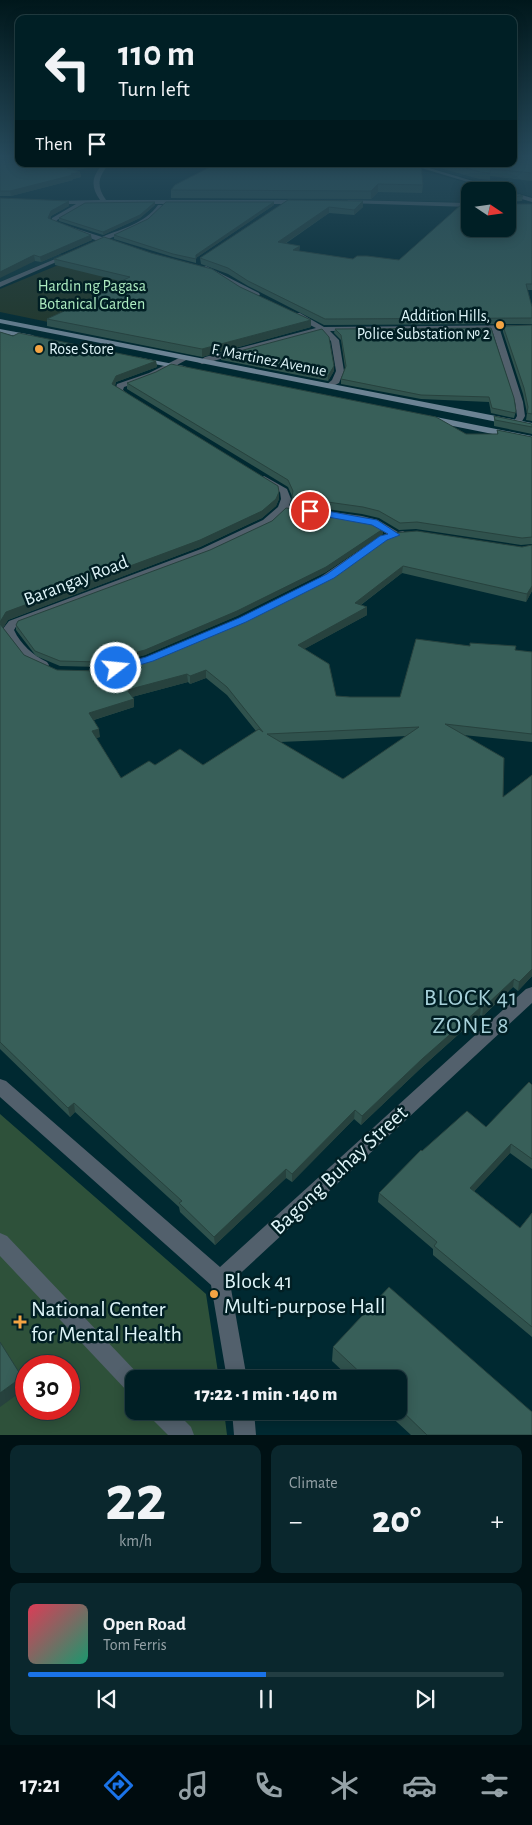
<!DOCTYPE html>
<html lang="en">
<head>
<meta charset="utf-8">
<style>
  body { margin:0; font-family:"Alegreya Sans",sans-serif; background:#0a272d; color:#f1f3f6; height:100vh; display:flex; flex-direction:column; font-size:19px; white-space:nowrap }
  * { box-sizing:border-box; margin:0 }
  p { font-size:16px; color:#95a2a7 }
  .icon { flex:none; width:28px; height:28px; fill:none; stroke:currentColor; stroke-width:2; stroke-linecap:round; stroke-linejoin:round }
  .map { position:relative; height:1435px; overflow:hidden }
  .side { display:flex; flex-direction:column; gap:10px; padding:10px; background:#001114; flex:1 }
  .side>* { flex:none }
  .hud { position:absolute; left:15px; top:15px; width:502px; height:152px; border-radius:10px; box-shadow:0 2px 12px #0003,0 0 0 1px #223d42; background:#001f25; color:#f1f3f6; overflow:hidden }
  .needle { width:32px; rotate:103deg }
  .fabs { position:absolute; left:461px; top:182px; display:grid; gap:10px }
  .fabs a { display:grid; place-items:center; width:55px; height:55px; border-radius:10px; background:#001f25; box-shadow:0 2px 12px #0003,0 0 0 1px #223d42; font-size:25px }
  .speed { position:absolute; left:15px; top:1355px; display:flex; gap:10px; font-size:25px; font-weight:700; text-align:center }
  .speed>* { display:grid; place-content:center; width:65px; height:65px; border-radius:50%; background:#001f25; box-shadow:0 2px 12px #0003,0 0 0 1px #223d42; line-height:1 }
  .speed .limit { border:8px solid #d22; background:#fff; color:#111 }
  .pin { position:absolute; display:grid; place-items:center; width:42px; height:42px; color:#fff; margin:-21px; border:2px solid #fff; border-radius:50%; box-shadow:0 1px 5px #0007 }
  .me { position:absolute; width:55px; margin:-28px; rotate:74deg; stroke-linejoin:round; filter:drop-shadow(0 0 4px #0008) }
  .turn { display:flex; align-items:center; gap:18px; height:105px; padding:0 20px; font-size:22px }
  .turn .icon { width:65px; height:65px; stroke-width:2.5 }
  .turn b { display:block; font-size:35px; line-height:42px }
  .then { display:flex; align-items:center; height:48px; padding:0 20px; background:#0003; gap:10px; font-size:19px }
  .big { font-size:38px; font-weight:800; line-height:1.1 }
  .side .widget { flex:1; display:flex; flex-direction:column; justify-content:center; gap:8px; min-width:0; padding:0 18px; border-radius:10px; background:#0a272d }
  .side .dial { align-items:center; gap:0 }
  .dial b { font-size:65px; line-height:1 }
  .song { display:flex; align-items:center; gap:15px }
  .cover { width:60px; height:60px; border-radius:8px; background:linear-gradient(135deg,hsl(350 70% 55%),hsl(160 70% 35%)) }
  .played { height:5px; border-radius:2px; background:linear-gradient(90deg,#1a73e8 50%,#223d42 50%) }
  .keys { display:flex; justify-content:space-around; direction:ltr }
  .heat { display:flex; justify-content:space-between; align-items:center; font-size:28px; direction:ltr }
  .side .tiles { flex:1; display:grid; gap:10px; grid-template-columns:1fr 1fr }
  .widget:last-child { grid-column:span 2 }
  .trip { position:absolute; left:125px; top:1370px; width:282px; height:50px; border-radius:10px; background:#001f25; box-shadow:0 2px 12px #0003,0 0 0 1px #223d42; font-weight:800; line-height:50px; text-align:center }
  .menu { display:flex; height:80px; justify-content:space-around; align-items:center; background:#000c0f; color:#95a2a7 }
  .menu .icon { width:35px; height:35px }
  .menu .selected { color:#1a73e8 }
  .menu b { font-size:22px; color:#f1f3f6 }
  .map>svg:first-child { display:block }
  .built { fill:#0e363d }
  .green { fill:#223729 }
  .forest { fill:#2e513a; fill-rule:evenodd }
  .lines { fill:none; stroke-linecap:round; stroke-linejoin:round }
  .minor { fill:#52606c; fill-rule:evenodd }
  .secondary { fill:#6c8394; fill-rule:evenodd }
  .wall { fill:#30524d; fill-rule:evenodd }
  .shaded-wall { fill:#27423e }
  .building { fill:#385f59; stroke:#27423e; fill-rule:evenodd }
  .route { fill:#1a73e8; stroke:#114b97 }
  .poi-dot { fill:#f4a443; stroke:#011f24; stroke-width:2 }
  .labels { text-anchor:middle; dominant-baseline:central; stroke-width:5; stroke-linejoin:round; paint-order:stroke }
  .far-park-label { font-size:16px; fill:#acebc0; stroke:#011f24 }
  .far-poi-label { font-size:16px; fill:#def4f8; stroke:#011f24; text-anchor:end }
  .far-street-label { font-size:16px; fill:#def4f8; stroke:#011f24 }
  .street-label { font-size:19px; fill:#def4f8; stroke:#011f24 }
  .near-street-label { font-size:22px; fill:#def4f8; stroke:#011f24 }
  .near-poi-label { font-size:22px; fill:#def4f8; stroke:#011f24; text-anchor:start }
  .near-neighbourhood-label { font-size:24px; letter-spacing:1px; fill:#a7d1da; stroke:#011f24 }
</style>
</head>
<body>
<div class="map">
<svg width="532" height="1435" viewBox="0 0 532 1435">
  <rect width="100%" height="100%" fill="#002931"/>
  <path class="built" d="M 532,154 L 532,197 L 418,164 L 514,164 Z
    M 227,164 L 398,164 L 494,190 L 470,191 L 470,202 L 170,197 L 178,190 Z
    M 0,243 L 64,255 L 0,282 Z"/>
  <path class="green" d="M 73,259 L 165,278 L 106,334 L 0,312 L 0,289 Z"/>
  <path class="forest" d="M 0,1114 L 206,1294 L 219,1379 L 134,1379 L 134,1411 L 224,1411 L 227,1435 L 0,1435 ZM 26,1366 L 69,1366 L 69,1409 L 26,1409 Z"/>
  <g class="lines">
    <path class="minor" d="M 103,164 L 109,164 C 98,177 96,186 106,200 L 303,200 L 306,202 L 303,204 L 84,204 L 57,220 L 56,222 L 102,237 C 123,228 144,224 158,205 L 162,205 C 159,225 125,232 108,239 L 119,243 L 120,244 L 117,246 L 98,241 L 51,224 L 52,218 L 76,204 L 53,204 L 51,201 L 100,200 C 90,186 92,176 103,164 Z
      M 408,164 L 416,164 L 506,191 L 498,191 Z
      M 508,191 L 532,198 L 532,202 L 508,195 Z
      M 348,200 L 470,203 L 470,207 L 346,203 Z
      M 67,254 L 72,255 L 0,287 L 0,282 Z
      M 206,266 L 259,293 L 260,295 L 253,297 L 204,269 L 204,267 Z
      M 294,313 L 300,313 L 324,327 L 532,325 L 532,329 L 500,330 L 523,402 L 525,416 L 520,425 L 513,423 L 517,416 L 515,402 L 492,330 L 330,331 L 339,340 L 344,371 L 339,383 L 329,388 L 325,386 L 332,380 L 336,371 L 331,341 L 322,332 L 202,364 L 198,362 L 205,357 L 316,328 L 294,317 Z
      M 181,357 L 188,359 L 155,377 L 124,387 L 123,390 L 133,398 L 132,400 L 126,400 L 115,391 L 117,384 L 149,373 Z
      M 264,476 L 287,489 L 291,499 L 289,506 L 362,516 L 378,520 L 398,532 L 403,531 L 408,534 L 407,536 L 387,540 L 326,581 L 321,578 L 322,576 L 380,536 L 387,534 L 370,524 L 362,522 L 285,511 L 271,524 L 209,553 L 17,625 L 14,630 C 21,645 33,655 47,662 L 49,665 L 47,668 C 30,672 9,643 2,630 L 9,621 L 201,549 L 263,520 L 278,507 L 281,499 L 280,492 L 261,481 L 259,479 Z
      M 532,987 L 532,1003 L 230,1283 L 247,1379 L 227,1379 L 211,1285 L 0,1097 L 0,1079 L 6,1081 L 220,1267 L 526,989 Z
      M 0,1233 L 7,1236 L 141,1377 L 142,1379 L 134,1379 L 134,1394 L 127,1391 L 0,1256 Z
      M 149,1411 L 175,1411 L 191,1427 L 194,1435 L 168,1435 L 152,1419 Z
      M 232,1411 L 254,1411 L 256,1435 L 234,1435 Z"/>
    <path class="secondary" d="M 0,319 L 532,423 L 532,429 L 0,323 Z
      M 0,329 L 32,335 L 36,337 L 32,339 L 0,333 Z
      M 137,357 L 184,366 L 188,368 L 184,370 L 140,361 L 136,359 Z
      M 426,415 L 532,436 L 532,442 L 423,420 L 423,416 Z"/>
  </g>
  <path class="wall" d="M 0,154 L 76,171 L 80,172 L 81,177 L 73,179 L 73,180 L 11,196 L 0,196 Z
    M 532,154 L 532,181 L 490,176 L 490,180 L 479,179 L 426,164 L 514,164 Z
    M 216,164 L 423,185 L 422,193 L 378,192 L 371,199 L 171,198 L 171,190 Z
    M 508,191 L 523,196 L 522,201 L 508,202 Z
    M 0,198 L 69,206 L 51,216 L 50,219 L 92,240 L 41,262 L 35,261 Z
    M 288,200 L 363,201 L 363,207 L 354,215 L 329,213 L 285,244 L 300,246 L 299,251 L 353,259 L 399,260 L 509,204 L 532,204 L 532,290 L 527,290 L 532,307 L 532,324 L 324,325 L 248,286 L 228,274 L 201,264 L 200,258 Z
    M 155,202 L 155,205 L 140,218 L 103,235 L 59,221 L 59,218 Z
    M 274,205 L 196,258 L 196,263 L 173,257 L 114,239 L 114,235 Z
    M 54,259 L 240,287 L 311,320 L 311,327 L 202,357 L 47,326 L 47,319 L 98,295 L 98,292 L 120,281 L 55,265 Z
    M 532,325 L 532,421 L 526,420 L 527,413 L 523,394 L 503,332 L 503,326 Z
    M 491,328 L 516,411 L 514,418 L 491,413 L 489,402 L 421,399 L 341,384 L 341,379 L 345,368 L 341,340 L 334,333 L 335,329 Z
    M 0,332 L 13,336 L 156,361 L 157,367 L 116,382 L 115,386 L 279,492 L 279,499 L 276,506 L 262,518 L 200,547 L 8,620 L 3,628 L 24,655 L 57,670 L 100,671 L 154,655 L 247,616 L 336,572 L 522,547 L 532,545 L 532,591 L 526,602 L 402,573 L 361,605 L 367,615 L 304,649 L 336,696 L 350,697 L 400,697 L 470,646 L 532,652 L 532,742 L 463,735 L 503,797 L 532,775 L 532,976 L 518,991 L 513,987 L 482,1017 L 480,1015 L 421,1068 L 361,1125 L 354,1119 L 292,1182 L 286,1178 L 215,1245 L 180,1212 L 179,1207 L 75,1112 L 70,1117 L 0,1049 ZM 206,678 L 227,695 L 256,731 L 203,765 L 155,765 L 121,778 L 96,738 L 100,737 L 94,720 L 134,707 L 134,699 L 132,697 L 188,682 L 190,684 ZM 407,736 L 343,779 L 280,742 L 327,740 Z
    M 221,356 L 334,371 L 328,381 L 221,360 Z
    M 127,383 L 466,434 L 497,434 L 497,430 L 532,437 L 532,544 L 521,545 L 416,529 L 399,530 L 379,518 L 362,514 L 291,504 L 292,496 L 288,487 L 127,389 Z
    M 494,416 L 532,424 L 532,434 L 494,426 Z
    M 383,529 L 383,534 L 326,572 L 237,616 L 145,655 L 100,667 L 60,666 L 36,656 L 16,630 L 16,625 Z
    M 532,1085 L 532,1169 L 510,1153 L 474,1191 L 520,1228 L 532,1213 L 532,1337 L 433,1255 L 433,1249 L 378,1202 L 379,1193 L 422,1151 L 486,1127 Z
    M 333,1347 L 532,1435 L 411,1435 L 385,1411 L 399,1411 L 399,1379 L 351,1379 L 332,1361 Z"/>
  <path class="shaded-wall" d="M 83,164 L 101,164 L 68,173 L 67,168 Z
    M 80,172 L 81,177 L 73,179 L 73,180 L 11,196 L 10,191 Z
    M 378,184 L 378,192 L 371,199 L 371,191 Z
    M 69,201 L 69,206 L 51,216 L 48,224 L 48,218 L 51,211 Z
    M 363,201 L 363,207 L 354,215 L 354,210 Z
    M 155,202 L 155,205 L 140,218 L 103,235 L 103,232 Z
    M 274,202 L 274,205 L 196,258 L 196,263 L 196,255 Z
    M 329,207 L 329,213 L 278,248 L 278,242 Z
    M 91,235 L 92,240 L 41,262 L 40,257 Z
    M 300,246 L 299,252 L 293,250 Z
    M 34,255 L 35,261 L 0,278 L 0,272 Z
    M 311,320 L 311,327 L 202,357 L 202,349 Z
    M 156,361 L 157,367 L 116,382 L 112,391 L 112,384 L 116,376 Z
    M 334,366 L 334,371 L 328,381 L 328,376 Z
    M 279,492 L 279,499 L 276,506 L 262,518 L 200,547 L 8,620 L 1,631 L 0,622 L 6,612 Z
    M 383,529 L 383,534 L 326,572 L 237,616 L 145,655 L 100,667 L 99,662 Z
    M 403,566 L 402,573 L 354,610 L 355,603 Z
    M 532,586 L 532,591 L 526,602 L 527,594 Z
    M 367,607 L 367,615 L 297,653 L 298,645 Z
    M 206,670 L 206,678 L 190,684 L 190,676 Z
    M 187,674 L 188,682 L 128,698 L 127,690 Z
    M 134,699 L 134,707 L 90,721 L 89,713 Z
    M 99,729 L 100,737 L 93,739 L 92,731 Z
    M 532,969 L 532,976 L 518,991 L 519,982 Z
    M 514,979 L 513,987 L 482,1017 L 483,1008 Z
    M 481,1007 L 480,1015 L 421,1068 L 361,1125 L 362,1116 L 422,1059 Z
    M 74,1103 L 75,1112 L 70,1117 L 68,1108 Z
    M 355,1110 L 354,1119 L 292,1182 L 292,1174 Z
    M 511,1144 L 510,1153 L 469,1197 L 470,1188 Z
    M 286,1169 L 286,1178 L 215,1245 L 214,1237 Z
    M 22,1377 L 25,1389 L 0,1407 L 0,1393 Z"/>
  <path class="building" d="M 0,154 L 19,154 L 19,164 L 83,164 L 67,168 L 80,172 L 71,174 L 73,175 L 10,191 L 0,191 Z
    M 514,154 L 532,154 L 532,173 L 491,169 L 490,173 L 480,172 L 452,164 L 514,164 Z
    M 216,164 L 421,164 L 423,185 L 378,184 L 371,191 L 171,190 L 175,185 Z
    M 493,186 L 507,189 L 508,192 L 523,196 L 508,197 L 508,191 L 484,191 Z
    M 0,198 L 69,201 L 51,211 L 48,218 L 91,235 L 40,257 L 34,255 L 0,272 Z
    M 288,200 L 363,201 L 354,210 L 329,207 L 278,242 L 300,246 L 293,250 L 353,259 L 357,256 L 367,256 L 399,260 L 462,204 L 470,203 L 470,229 L 508,229 L 508,203 L 509,204 L 532,204 L 532,284 L 526,284 L 532,307 L 532,318 L 325,319 L 248,281 L 228,268 L 200,258 Z
    M 155,202 L 140,215 L 103,232 L 59,218 L 85,203 Z
    M 166,202 L 274,202 L 196,255 L 196,259 L 173,254 L 114,235 L 148,219 Z
    M 104,237 L 151,253 L 212,269 L 240,287 L 311,320 L 202,349 L 47,319 L 103,293 L 98,292 L 130,277 L 54,259 Z
    M 532,325 L 532,414 L 527,413 L 528,407 L 524,388 L 503,326 Z
    M 491,328 L 514,398 L 516,411 L 515,413 L 492,408 L 489,397 L 421,395 L 341,379 L 346,366 L 341,335 L 335,329 Z
    M 322,329 L 329,337 L 334,366 L 328,376 L 221,356 Z
    M 0,332 L 13,336 L 19,333 L 156,361 L 116,376 L 112,384 L 278,486 L 279,492 L 276,499 L 262,511 L 200,540 L 6,612 L 0,622 Z
    M 171,364 L 436,417 L 466,434 L 498,434 L 497,430 L 532,437 L 532,537 L 522,538 L 417,522 L 400,523 L 379,511 L 363,507 L 292,497 L 293,491 L 288,480 L 127,383 L 156,372 Z
    M 494,416 L 532,424 L 532,427 L 495,420 Z
    M 286,508 L 362,519 L 370,521 L 383,529 L 326,567 L 237,611 L 145,650 L 99,662 L 60,661 L 35,651 L 16,625 L 18,621 L 210,550 L 272,521 Z
    M 417,531 L 522,547 L 532,545 L 532,586 L 527,594 L 403,566 L 355,603 L 367,607 L 298,645 L 329,664 L 336,696 L 350,697 L 400,697 L 416,639 L 470,646 L 470,643 L 516,646 L 515,650 L 532,652 L 532,734 L 445,724 L 504,758 L 503,797 L 532,775 L 532,969 L 519,982 L 514,979 L 483,1008 L 481,1007 L 422,1059 L 362,1116 L 355,1110 L 292,1174 L 286,1169 L 214,1237 L 179,1203 L 182,1201 L 74,1103 L 68,1108 L 0,1042 L 0,624 L 24,655 L 57,670 L 100,671 L 154,655 L 247,616 L 336,572 L 393,533 ZM 206,670 L 227,687 L 263,732 L 259,729 L 203,765 L 180,749 L 155,765 L 149,761 L 121,778 L 92,731 L 99,729 L 89,713 L 134,699 L 127,690 L 187,674 L 190,676 ZM 419,727 L 343,779 L 267,734 Z
    M 529,1082 L 532,1085 L 532,1159 L 511,1144 L 470,1188 L 520,1228 L 532,1213 L 532,1327 L 434,1246 L 437,1242 L 379,1193 L 421,1150 L 422,1151 L 467,1111 L 486,1127 Z
    M 389,1287 L 532,1412 L 532,1435 L 427,1435 L 399,1408 L 399,1379 L 367,1379 L 333,1347 Z
    M 0,1342 L 22,1377 L 0,1393 Z"/>
  <linearGradient id="sky" x2="0" y2="1"><stop stop-color="#00171b"/><stop offset="0.44" stop-color="#26495a"/><stop offset="1" stop-color="#26495a" stop-opacity="0"/></linearGradient>
  <rect width="532" height="354" fill="url(#sky)"/>
  <path class="route" d="M 310,508 L 377,520 L 400,535 L 387,540 L 334,578 L 246,622 L 153,661 L 116,672 L 112,671 L 111,668 L 112,666 L 146,657 L 239,618 L 327,574 L 380,536 L 388,534 L 372,525 L 306,513 L 305,511 Z"/>
  <g class="poi-dot">
    <circle cx="500" cy="325" r="5"/>
    <circle cx="39" cy="349" r="5"/>
    <circle cx="214" cy="1294" r="5"/>
    <path d="M17.5 1314.5h5v5h5v5h-5v5h-5v-5h-5v-5h5z"/>
  </g>
  <g class="labels">
    <g class="far-park-label">
      <text x="92" y="286">Hardin ng Pagasa<tspan x="92" dy="18">Botanical Garden</tspan></text>
    </g>
    <g class="far-poi-label">
      <text x="490" y="316">Addition Hills,<tspan x="490" dy="18">Police Substation № 2</tspan></text>
      <text x="49" y="349" text-anchor="start">Rose Store</text>
    </g>
    <g class="far-street-label">
      <text transform="translate(269 360) rotate(11)">F. Martinez Avenue</text>
    </g>
    <g class="street-label">
      <text transform="translate(76 581) rotate(-21)">Barangay Road</text>
    </g>
    <g class="near-street-label">
      <text transform="translate(339 1170) rotate(-43)">Bagong Buhay Street</text>
    </g>
    <g class="near-poi-label">
      <text x="224" y="1281">Block 41<tspan x="224" dy="25">Multi-purpose Hall</tspan></text>
      <text x="31" y="1309">National Center<tspan x="31" dy="25">for Mental Health</tspan></text>
    </g>
    <g class="near-neighbourhood-label">
      <text x="471" y="998">BLOCK 41<tspan x="471" dy="28">ZONE 8</tspan></text>
    </g>
  </g>
</svg>
<div class="fabs">
<a><svg class="needle" viewBox="-14 -14 28 28"><path d="M0-13l5 13h-10z" fill="#e53935"/><path d="M0 13l5-13h-10z" fill="#95a2a7"/></svg></a>
</div>
<div class="speed"><div class="limit">30</div></div>
<div class="pin" style="left:310px;top:511px;background:#d93025"><svg class="icon" aria-label="arrive" viewBox="0 0 24 24"><path d="M6 21V4h12l-3 4 3 4H6"/></svg></div>
<svg class="me" style="left:116px;top:668px" viewBox="-20 -20 40 40"><circle r="17" fill="#1a73e8" stroke="#fff" stroke-width="3"/><path d="M0-11L8 9 0 5-8 9z" fill="#fff"/></svg>
<div class="trip">17:22 · 1 min · 140 m</div>
<div class="hud">
<div class="turn"><svg class="icon" aria-label="left" viewBox="0 0 24 24"><path d="M17 20v-9H6M10 6l-5 5 5 5"/></svg><div><b>110 m</b>Turn left</div></div>
<div class="then">Then<svg class="icon" aria-label="arrive" viewBox="0 0 24 24"><path d="M6 21V4h12l-3 4 3 4H6"/></svg></div>
</div>
</div>
<section class="side">
<div class="tiles">
<div class="widget dial"><b>22</b><p>km/h</p></div>
<div class="widget"><p>Climate</p>
<div class="heat"><a>−</a><b class="big">20°</b><a>+</a></div>
</div>
<div class="widget">
<div class="song"><i class="cover"></i><div><b>Open Road</b><p>Tom Ferris</p></div></div>
<div class="played"></div>
<div class="keys"><svg class="icon" aria-label="previous" viewBox="0 0 24 24"><path d="M18 5L8 12l10 7zM5 5v14"/></svg><svg class="icon" aria-label="pause" viewBox="0 0 24 24"><path d="M8 5v14M16 5v14"/></svg><svg class="icon" aria-label="next" viewBox="0 0 24 24"><path d="M6 5l10 7-10 7zM19 5v14"/></svg></div>
</div>
</div>
</section>
<nav class="menu">
<b>17:21</b>
<svg class="icon selected" aria-label="directions" viewBox="0 0 24 24"><path d="M12 3l9 9-9 9-9-9zM9 14v-3h6M13 9l2 2-2 2"/></svg>
<svg class="icon" aria-label="music" viewBox="0 0 24 24"><path d="M9 18V5l10-2v13"/><circle cx="6" cy="18" r="3"/><circle cx="16" cy="16" r="3"/></svg>
<svg class="icon" aria-label="phone" viewBox="0 0 24 24"><path d="M5 4h4l2 5-3 2q2 4 5 5l2-3 5 2v4C11 20 4 13 5 4z"/></svg>
<svg class="icon" aria-label="climate" viewBox="0 0 24 24"><path d="M12 3v18M4 7l16 10M4 17L20 7"/></svg>
<svg class="icon" aria-label="car" viewBox="0 0 24 24"><path d="M5 17H2v-5l4-1 3-4h7l3 4 3 1v5h-3M9 17h6M6 11h13"/><circle cx="7" cy="17" r="2"/><circle cx="17" cy="17" r="2"/></svg>
<svg class="icon" aria-label="filters" viewBox="0 0 24 24"><path d="M4 7h16M4 17h16"/><circle cx="9" cy="7" r="2"/><circle cx="15" cy="17" r="2"/></svg>
</nav>
</body>
</html>
